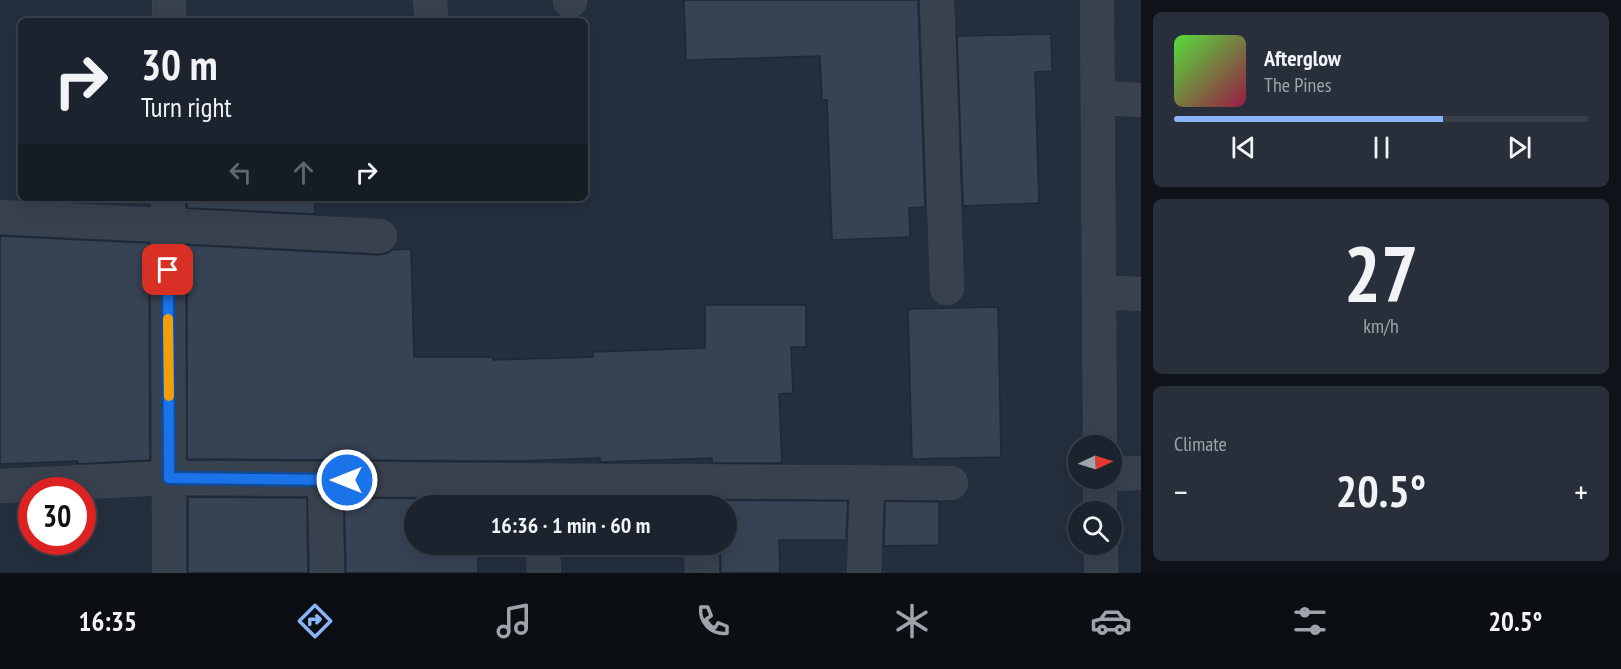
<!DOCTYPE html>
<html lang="en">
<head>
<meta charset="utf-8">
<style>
  body { margin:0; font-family:"PT Sans Narrow",sans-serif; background:#282f3a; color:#f1f3f6; height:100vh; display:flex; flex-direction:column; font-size:22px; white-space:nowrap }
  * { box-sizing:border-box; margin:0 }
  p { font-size:20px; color:#a0a4aa }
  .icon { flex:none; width:33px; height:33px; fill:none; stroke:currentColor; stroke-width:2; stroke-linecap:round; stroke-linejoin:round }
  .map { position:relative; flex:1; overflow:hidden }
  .drawer { display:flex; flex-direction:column; gap:12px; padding:12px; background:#0f1319; width:480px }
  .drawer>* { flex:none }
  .top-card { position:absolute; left:18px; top:18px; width:570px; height:183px; border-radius:9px; box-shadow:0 6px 24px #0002,0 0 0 2px #39404a; background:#1b232e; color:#f1f3f6; overflow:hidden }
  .needle { width:39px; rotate:86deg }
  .tools { position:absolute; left:1068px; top:435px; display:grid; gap:12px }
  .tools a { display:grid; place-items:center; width:54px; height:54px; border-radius:50%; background:#1b232e; box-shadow:0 6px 24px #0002,0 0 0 2px #39404a; font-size:30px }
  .speed { position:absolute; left:18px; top:477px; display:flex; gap:12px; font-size:30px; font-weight:700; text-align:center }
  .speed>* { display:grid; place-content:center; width:78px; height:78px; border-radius:50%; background:#1b232e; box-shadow:0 6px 24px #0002,0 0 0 2px #39404a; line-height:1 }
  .speed .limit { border:9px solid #d22; background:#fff; color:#111 }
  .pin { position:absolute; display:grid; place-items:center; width:51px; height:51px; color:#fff; margin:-26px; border-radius:12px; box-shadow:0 3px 9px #0006 }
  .me { position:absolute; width:66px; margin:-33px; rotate:270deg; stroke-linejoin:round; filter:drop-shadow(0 0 4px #0008) }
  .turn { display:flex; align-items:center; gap:21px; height:126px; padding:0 24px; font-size:27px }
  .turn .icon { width:78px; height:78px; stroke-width:2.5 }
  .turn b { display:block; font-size:42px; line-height:51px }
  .lanes { display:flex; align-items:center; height:57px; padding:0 24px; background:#0003; justify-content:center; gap:30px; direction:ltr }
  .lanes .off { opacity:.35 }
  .big { font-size:45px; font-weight:800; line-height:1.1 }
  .drawer .widget { flex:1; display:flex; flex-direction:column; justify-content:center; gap:9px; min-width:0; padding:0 21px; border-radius:9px; background:#282f3a }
  .drawer .dial { align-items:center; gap:0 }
  .dial b { font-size:78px; line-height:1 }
  .song { display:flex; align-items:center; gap:18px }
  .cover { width:72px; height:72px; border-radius:9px; background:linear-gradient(135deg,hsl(110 70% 55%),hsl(340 70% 35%)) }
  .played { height:6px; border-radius:3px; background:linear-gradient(90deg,#8ab4f8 65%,#39404a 65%) }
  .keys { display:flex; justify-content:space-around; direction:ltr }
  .heat { display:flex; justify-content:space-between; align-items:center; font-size:33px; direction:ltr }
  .trip { position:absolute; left:404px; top:495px; width:333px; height:60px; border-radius:30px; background:#1b232e; box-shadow:0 6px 24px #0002,0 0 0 2px #39404a; font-weight:800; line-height:60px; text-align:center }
  .dock { display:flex; height:96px; justify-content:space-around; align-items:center; background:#0b0e12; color:#a0a4aa }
  .dock .icon { width:42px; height:42px }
  .dock .active { color:#8ab4f8 }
  .dock b { font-size:27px; color:#f1f3f6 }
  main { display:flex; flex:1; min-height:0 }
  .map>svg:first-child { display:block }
  .building { fill:#364354; stroke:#1f2835; stroke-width:1.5 }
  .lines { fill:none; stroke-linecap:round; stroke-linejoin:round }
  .street-casing { stroke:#414a57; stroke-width:34 }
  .street { stroke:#38414e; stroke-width:33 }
  .route-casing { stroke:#114b97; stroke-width:15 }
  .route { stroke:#1a73e8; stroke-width:10 }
  .slow { stroke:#f59e0b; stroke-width:10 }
</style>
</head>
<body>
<main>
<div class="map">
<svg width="1141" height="573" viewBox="0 0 1141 573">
  <rect width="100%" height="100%" fill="#242f3e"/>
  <path class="building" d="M 684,0 L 918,0 L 925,207 L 909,208 L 910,237 L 832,240 L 827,100 L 822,100 L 820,56 L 686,60 Z
    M 1051,34 L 1052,71 L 1035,72 L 1039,203 L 963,206 L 957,36 Z
    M 187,198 L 315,198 L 315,214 L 187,208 Z
    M 0,236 L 149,243 L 150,460 L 78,464 L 78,461 L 0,464 Z
    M 187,245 L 379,255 L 388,253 L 392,250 L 411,249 L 414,357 L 493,357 L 493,360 L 593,357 L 593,352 L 705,348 L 705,305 L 806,305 L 806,347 L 791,347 L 793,393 L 779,394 L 782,463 L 712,463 L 712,458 L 600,462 L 600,458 L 519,461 L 187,459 Z
    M 998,307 L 1001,457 L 912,459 L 908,309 Z
    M 188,497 L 307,498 L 308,573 L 188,573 Z
    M 344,498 L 477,499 L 477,506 L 414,506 L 414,544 L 478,544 L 478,573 L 346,573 Z
    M 712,500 L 848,501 L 846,540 L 779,540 L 780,573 L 721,573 L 720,544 L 726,544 L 726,506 L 712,506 Z
    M 885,501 L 939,502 L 939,545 L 884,546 Z"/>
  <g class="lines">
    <g class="street-casing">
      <path id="street" d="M 430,0 L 431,12
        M 570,0 L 570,1
        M 937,0 L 947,288
        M 1097,0 L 1100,446
        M 169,21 L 169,0
        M 1098,98 L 1141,100
        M 168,198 L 169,573
        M 0,217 L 380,236
        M 1099,292 L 1141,294
        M 1112,474 L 1141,473
        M 1100,478 L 1100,512
        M 325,480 L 327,573
        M 0,486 L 169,478 L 951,483
        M 543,544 L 544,573
        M 701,544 L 702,573
        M 1101,544 L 1101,573
        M 864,573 L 867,483"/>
    </g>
    <use href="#street" class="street"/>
  </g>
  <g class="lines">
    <g class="route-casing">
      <path id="route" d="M 168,270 L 169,478 L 347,480"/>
    </g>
    <use href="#route" class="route"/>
    <path class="slow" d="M 168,319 L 169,396"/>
  </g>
</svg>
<div class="tools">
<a><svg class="needle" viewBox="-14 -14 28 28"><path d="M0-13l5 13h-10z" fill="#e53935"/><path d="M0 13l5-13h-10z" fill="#a0a4aa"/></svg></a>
<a><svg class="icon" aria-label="search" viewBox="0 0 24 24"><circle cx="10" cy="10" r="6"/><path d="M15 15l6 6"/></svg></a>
</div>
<div class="speed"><div class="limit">30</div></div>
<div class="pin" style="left:168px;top:270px;background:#d93025"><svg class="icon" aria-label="arrive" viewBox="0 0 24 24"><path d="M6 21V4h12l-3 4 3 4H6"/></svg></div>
<svg class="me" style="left:347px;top:480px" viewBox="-20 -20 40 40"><circle r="17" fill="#1a73e8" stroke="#fff" stroke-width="3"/><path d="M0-11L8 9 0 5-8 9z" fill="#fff"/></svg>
<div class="trip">16:36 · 1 min · 60 m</div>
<div class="top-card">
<div class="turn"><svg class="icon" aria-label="right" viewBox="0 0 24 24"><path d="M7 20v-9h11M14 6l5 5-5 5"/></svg><div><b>30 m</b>Turn right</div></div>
<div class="lanes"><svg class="icon off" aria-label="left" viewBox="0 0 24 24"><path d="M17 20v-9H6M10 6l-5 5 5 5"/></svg><svg class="icon off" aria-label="ahead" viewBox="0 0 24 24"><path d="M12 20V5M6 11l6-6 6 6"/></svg><svg class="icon" aria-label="right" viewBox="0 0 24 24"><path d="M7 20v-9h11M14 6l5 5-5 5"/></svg></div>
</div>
</div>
<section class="drawer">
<div class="widget">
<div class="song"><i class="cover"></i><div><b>Afterglow</b><p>The Pines</p></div></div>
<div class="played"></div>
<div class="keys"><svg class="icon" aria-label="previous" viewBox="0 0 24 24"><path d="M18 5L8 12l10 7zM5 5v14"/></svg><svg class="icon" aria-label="pause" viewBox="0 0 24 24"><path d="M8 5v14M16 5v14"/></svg><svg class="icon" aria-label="next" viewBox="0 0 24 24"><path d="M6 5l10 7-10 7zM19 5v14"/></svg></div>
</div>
<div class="widget dial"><b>27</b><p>km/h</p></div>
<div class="widget"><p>Climate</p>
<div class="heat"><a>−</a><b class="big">20.5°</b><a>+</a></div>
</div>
</section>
</main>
<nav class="dock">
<b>16:35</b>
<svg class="icon active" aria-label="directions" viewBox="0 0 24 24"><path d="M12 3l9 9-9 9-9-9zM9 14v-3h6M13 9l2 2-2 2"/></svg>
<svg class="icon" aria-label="music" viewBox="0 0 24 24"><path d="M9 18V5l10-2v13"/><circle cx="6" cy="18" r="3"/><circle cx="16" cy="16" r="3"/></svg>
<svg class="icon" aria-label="phone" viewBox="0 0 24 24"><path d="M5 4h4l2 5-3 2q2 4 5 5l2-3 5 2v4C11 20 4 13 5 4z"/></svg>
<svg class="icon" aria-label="climate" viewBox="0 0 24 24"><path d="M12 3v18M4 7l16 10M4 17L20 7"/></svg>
<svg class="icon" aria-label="car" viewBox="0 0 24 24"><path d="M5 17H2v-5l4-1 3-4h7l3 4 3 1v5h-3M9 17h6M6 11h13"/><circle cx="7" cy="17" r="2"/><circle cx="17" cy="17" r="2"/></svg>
<svg class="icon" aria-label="filters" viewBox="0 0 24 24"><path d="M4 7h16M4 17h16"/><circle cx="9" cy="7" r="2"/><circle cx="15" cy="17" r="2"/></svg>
<b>20.5°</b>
</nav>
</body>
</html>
